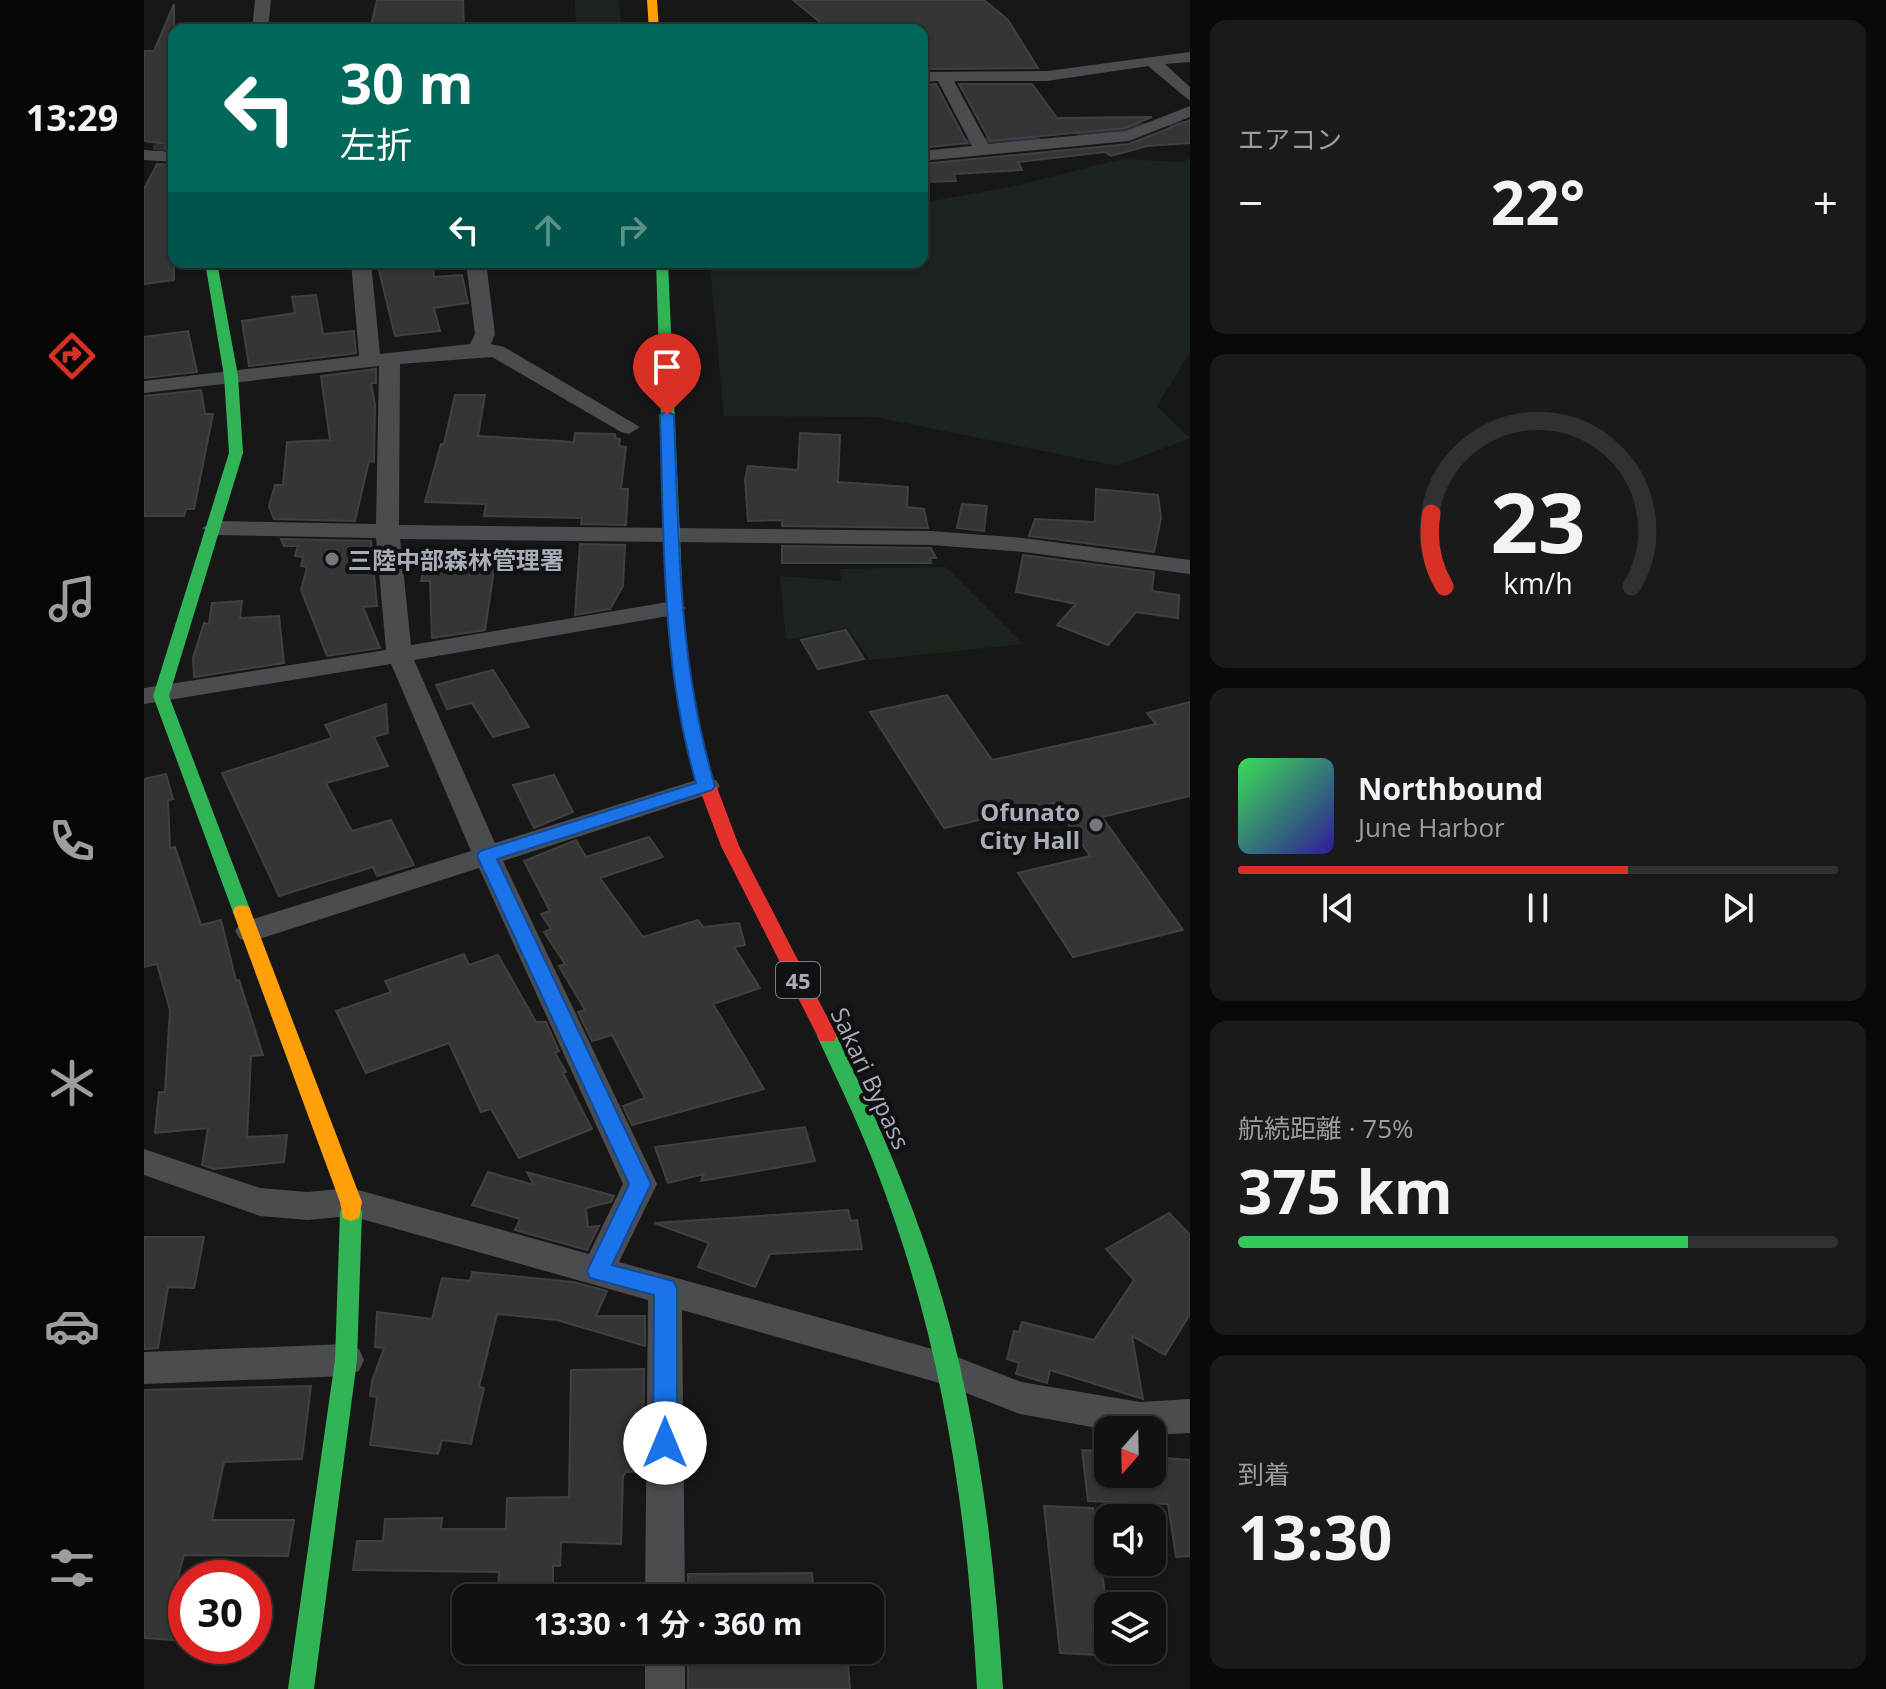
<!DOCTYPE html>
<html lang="ja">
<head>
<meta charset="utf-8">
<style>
  body { margin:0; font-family:"Open Sans","Noto Sans JP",sans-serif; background:#1a1a1a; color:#f1f3f6; height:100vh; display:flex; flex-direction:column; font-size:30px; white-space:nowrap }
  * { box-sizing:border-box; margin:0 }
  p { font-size:26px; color:#9c9d9f }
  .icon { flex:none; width:44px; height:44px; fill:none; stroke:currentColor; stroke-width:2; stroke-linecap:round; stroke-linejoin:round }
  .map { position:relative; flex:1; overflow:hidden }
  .side { display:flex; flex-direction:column; gap:20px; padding:20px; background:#090909; width:696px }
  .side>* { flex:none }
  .banner { position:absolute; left:24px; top:24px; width:760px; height:244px; border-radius:16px; box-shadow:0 2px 6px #0004,0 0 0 2px #303131; background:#00695c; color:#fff; overflow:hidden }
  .needle { width:52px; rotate:200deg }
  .buttons { position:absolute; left:950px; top:1416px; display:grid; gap:16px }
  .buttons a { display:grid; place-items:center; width:72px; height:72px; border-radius:16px; background:#111; box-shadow:0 2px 6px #0004,0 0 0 2px #303131; font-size:40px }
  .speed { position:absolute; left:24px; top:1560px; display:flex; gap:16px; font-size:40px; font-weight:700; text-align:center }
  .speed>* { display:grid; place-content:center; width:104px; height:104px; border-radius:50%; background:#111; box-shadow:0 2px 6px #0004,0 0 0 2px #303131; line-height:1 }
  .speed .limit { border:12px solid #d22; background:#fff; color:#111 }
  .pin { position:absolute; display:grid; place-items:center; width:68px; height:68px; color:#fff; margin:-82px -34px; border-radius:50% 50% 50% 0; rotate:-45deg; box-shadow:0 0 8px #0007 }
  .pin .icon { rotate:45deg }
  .me { position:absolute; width:88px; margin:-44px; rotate:0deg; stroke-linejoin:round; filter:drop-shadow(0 0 6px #0008) }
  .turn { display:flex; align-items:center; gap:28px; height:168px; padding:0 40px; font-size:36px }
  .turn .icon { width:104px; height:104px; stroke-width:2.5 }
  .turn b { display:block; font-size:56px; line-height:68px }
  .lanes { display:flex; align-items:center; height:76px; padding:0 40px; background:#0003; justify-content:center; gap:40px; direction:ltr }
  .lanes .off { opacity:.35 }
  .big { font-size:60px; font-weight:700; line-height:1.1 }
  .side .widget { flex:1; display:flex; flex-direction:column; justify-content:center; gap:12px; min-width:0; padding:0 28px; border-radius:16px; background:#1a1a1a }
  .side .dial { align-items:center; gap:0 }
  .dial svg { height:208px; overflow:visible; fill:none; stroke:#303131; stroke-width:7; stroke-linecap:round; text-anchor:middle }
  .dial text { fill:#f1f3f6; stroke:none }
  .song { display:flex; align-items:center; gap:24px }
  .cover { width:96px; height:96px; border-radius:12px; background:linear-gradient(135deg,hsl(130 70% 55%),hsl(250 70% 35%)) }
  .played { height:8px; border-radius:4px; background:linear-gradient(90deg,#d93025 65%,#303131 65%) }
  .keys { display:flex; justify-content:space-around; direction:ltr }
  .heat { display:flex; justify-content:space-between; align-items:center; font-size:44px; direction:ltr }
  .charge { height:12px; border-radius:6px; background:linear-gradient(90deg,#34c759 75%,#303131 0) }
  .trip { position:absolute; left:308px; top:1584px; width:432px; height:80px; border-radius:16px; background:#111; box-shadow:0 2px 6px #0004,0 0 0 2px #303131; font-weight:700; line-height:80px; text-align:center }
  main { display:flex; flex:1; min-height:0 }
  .menu { display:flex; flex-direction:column; width:144px; justify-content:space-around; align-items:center; background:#070707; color:#9c9d9f }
  .menu .icon { width:56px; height:56px }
  .menu .selected { color:#d93025 }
  .menu b { font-size:36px; color:#f1f3f6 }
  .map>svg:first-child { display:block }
  .green { fill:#1d241e }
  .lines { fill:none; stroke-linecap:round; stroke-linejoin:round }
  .stream { stroke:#2a3239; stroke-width:6 }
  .building { fill:#353536; stroke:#3f4043; stroke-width:2 }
  .street { fill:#4b4c50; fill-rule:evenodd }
  .fast { fill:#30b455; fill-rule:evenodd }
  .slow { fill:#ff9f0a; fill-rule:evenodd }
  .jam { fill:#e5322d; fill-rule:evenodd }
  .route { fill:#1a73e8; stroke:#114b97; stroke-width:2 }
  .poi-dot { fill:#757880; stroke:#111113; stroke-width:3 }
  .labels { text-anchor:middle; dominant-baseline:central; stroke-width:8; stroke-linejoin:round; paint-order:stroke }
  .shield { fill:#111113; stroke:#7b7e86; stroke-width:2 }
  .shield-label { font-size:22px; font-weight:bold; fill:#a8adb8 }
  .poi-label { font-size:24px; font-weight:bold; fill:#a8adb8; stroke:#111113; text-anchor:start }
  .street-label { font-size:24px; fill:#a8adb8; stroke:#111113 }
</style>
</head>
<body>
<main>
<nav class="menu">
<b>13:29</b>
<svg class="icon selected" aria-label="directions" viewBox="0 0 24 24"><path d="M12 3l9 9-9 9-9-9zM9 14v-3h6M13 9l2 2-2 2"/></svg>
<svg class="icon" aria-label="music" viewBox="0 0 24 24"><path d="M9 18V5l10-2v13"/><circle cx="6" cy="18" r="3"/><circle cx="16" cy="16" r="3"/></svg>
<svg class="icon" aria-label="phone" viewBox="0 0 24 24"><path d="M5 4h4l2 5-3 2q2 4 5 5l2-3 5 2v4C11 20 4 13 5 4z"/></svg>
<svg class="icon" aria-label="climate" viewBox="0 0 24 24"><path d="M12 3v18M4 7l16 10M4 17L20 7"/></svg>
<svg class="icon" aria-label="car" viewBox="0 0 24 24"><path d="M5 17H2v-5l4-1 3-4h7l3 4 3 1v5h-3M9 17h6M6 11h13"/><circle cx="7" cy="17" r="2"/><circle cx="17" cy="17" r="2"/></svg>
<svg class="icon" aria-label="filters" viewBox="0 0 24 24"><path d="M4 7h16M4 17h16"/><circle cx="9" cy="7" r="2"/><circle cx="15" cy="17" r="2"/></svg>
</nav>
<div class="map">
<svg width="1046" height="1689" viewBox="0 0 1046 1689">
  <rect width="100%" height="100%" fill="#171717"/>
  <path class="green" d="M 431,0 L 474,0 L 478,30 L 432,30 Z
    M 1046,158 L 1046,352 L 1013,406 L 1046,438 L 973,466 L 731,417 L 580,416 L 566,266 L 624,262 L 778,262 L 778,203 L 870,186 L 977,159 L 1039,162 Z
    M 802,567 L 879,644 L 726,660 L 703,628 L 642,640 L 636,576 L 697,581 L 696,569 Z"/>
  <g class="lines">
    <path class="stream" d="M 1028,125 L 1046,124
      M 936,135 L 999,126
      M 812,142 L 893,139
      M 12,147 L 30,149"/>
  </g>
  <path class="building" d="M 233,0 L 319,0 L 320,30 L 226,30 Z
    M 649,0 L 840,0 L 864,20 L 894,68 L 778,69 L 778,30 L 737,30 L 729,24 L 696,29 L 682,27 Z
    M 30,4 L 30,149 L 21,148 L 23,144 L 0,141 L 0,51 L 10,51 Z
    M 792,84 L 823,143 L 778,148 L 778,85 Z
    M 815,84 L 888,84 L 913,118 L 1008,117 L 981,128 L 846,141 Z
    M 1046,120 L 1046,143 L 1003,146 L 967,156 L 961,152 L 874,162 L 878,170 L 810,174 L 812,181 L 778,182 L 778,164 L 985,144 Z
    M 13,164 L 30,165 L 30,280 L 0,284 L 0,189 Z
    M 233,262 L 288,262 L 290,277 L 318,275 L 324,303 L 290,308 L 296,331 L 251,336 Z
    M 172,295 L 179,334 L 210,331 L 212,353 L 105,366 L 98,321 L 151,313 L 148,297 Z
    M 44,331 L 53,372 L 0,378 L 0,337 Z
    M 232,369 L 232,383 L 227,383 L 231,404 L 230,462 L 225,461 L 211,521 L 130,519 L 125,506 L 131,485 L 139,485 L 143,442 L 186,440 L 177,376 Z
    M 57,390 L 61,414 L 69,414 L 50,509 L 42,509 L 40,516 L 0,516 L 0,396 Z
    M 311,395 L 341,395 L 334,436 L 430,442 L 431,433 L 471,434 L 471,438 L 476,439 L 475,446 L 482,447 L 477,489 L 484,489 L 482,525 L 437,524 L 438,518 L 340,516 L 342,504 L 281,502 L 297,444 L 300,444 Z
    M 656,433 L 696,435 L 694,482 L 764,487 L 763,507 L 780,509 L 784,528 L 638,526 L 638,520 L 604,521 L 601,479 L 604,466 L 654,470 Z
    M 952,489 L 1014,495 L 1017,518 L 1010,552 L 885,536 L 891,519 L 951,522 Z
    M 818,504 L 843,506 L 840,531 L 813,528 Z
    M 137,539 L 227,541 L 233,606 L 219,607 L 236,648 L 183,656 L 157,590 L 163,567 L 157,566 L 159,557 L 151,556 L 154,546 L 140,546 Z
    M 436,544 L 481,545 L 479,586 L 466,609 L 431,615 Z
    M 638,546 L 787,548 L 792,558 L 786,558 L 787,563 L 638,563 Z
    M 282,555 L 352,556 L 341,630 L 288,638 L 286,581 L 277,581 Z
    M 879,555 L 1010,572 L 1008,591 L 1035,595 L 1034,618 L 992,612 L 964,645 L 913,625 L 932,604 L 872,592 Z
    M 98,601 L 96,618 L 135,616 L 140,663 L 50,677 L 49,658 L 60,623 L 65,624 L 68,603 Z
    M 702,630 L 720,659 L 674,669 L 657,640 Z
    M 349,670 L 385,727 L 349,737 L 328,703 L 303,709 L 292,685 Z
    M 803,695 L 848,760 L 1012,724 L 1003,713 L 1046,702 L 1046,796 L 958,817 L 1039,930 L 929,957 L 874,873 L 946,856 L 910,803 L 800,828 L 726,712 Z
    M 242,704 L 244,733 L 230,737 L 244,766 L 182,783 L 208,831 L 247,820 L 270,865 L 233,876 L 229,867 L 135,896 L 78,773 L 188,738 L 181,725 Z
    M 22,774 L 29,799 L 24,800 L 26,848 L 31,847 L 57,925 L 77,920 L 92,981 L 95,980 L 119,1055 L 107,1056 L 103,1137 L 143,1135 L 140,1162 L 70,1169 L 58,1165 L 64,1128 L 11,1133 L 15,1092 L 21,1092 L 26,1010 L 13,964 L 0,967 L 0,779 Z
    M 410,775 L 429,812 L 390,828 L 369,785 Z
    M 505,837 L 519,857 L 456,878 L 499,937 L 554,920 L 559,927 L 595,923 L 601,945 L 590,947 L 616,988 L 569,1004 L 620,1089 L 488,1125 L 479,1106 L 501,1098 L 468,1035 L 448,1041 L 434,1012 L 441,1010 L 415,966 L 421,964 L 400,932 L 407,929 L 397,914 L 406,911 L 380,861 L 432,840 L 442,857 Z
    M 320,954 L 325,965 L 354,955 L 392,1022 L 402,1022 L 415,1051 L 411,1053 L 422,1072 L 419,1073 L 448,1129 L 375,1158 L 347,1109 L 337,1112 L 305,1043 L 222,1073 L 192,1011 L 247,992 L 241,981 Z
    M 661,1127 L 671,1161 L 557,1181 L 560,1174 L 524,1183 L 511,1147 Z
    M 344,1172 L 390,1185 L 383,1172 L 470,1196 L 467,1202 L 442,1208 L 444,1227 L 455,1226 L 443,1250 L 371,1230 L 376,1219 L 328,1205 Z
    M 704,1210 L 707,1221 L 713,1220 L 718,1249 L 626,1254 L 611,1287 L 554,1267 L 565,1243 L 510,1223 Z
    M 1025,1213 L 1046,1235 L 1046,1314 L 1021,1355 L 988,1336 L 999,1399 L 906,1370 L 903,1383 L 872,1374 L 875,1363 L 863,1359 L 870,1331 L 875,1332 L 878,1322 L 950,1340 L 990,1280 L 962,1249 Z
    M 0,1237 L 60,1237 L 50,1288 L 24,1287 L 14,1348 L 0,1349 Z
    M 328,1272 L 429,1282 L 463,1291 L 452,1316 L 501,1316 L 501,1346 L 413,1320 L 353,1314 L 335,1387 L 340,1388 L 327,1444 L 298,1440 L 294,1454 L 226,1445 L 233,1397 L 226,1396 L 228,1381 L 240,1348 L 231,1347 L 233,1312 L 288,1319 L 298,1278 L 326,1281 Z
    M 500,1369 L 499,1471 L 482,1472 L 479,1476 L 477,1544 L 417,1542 L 416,1566 L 409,1566 L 409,1598 L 354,1598 L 355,1572 L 209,1570 L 213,1541 L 239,1541 L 241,1519 L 298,1518 L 297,1529 L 362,1529 L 363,1498 L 425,1497 L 427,1370 Z
    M 167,1386 L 158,1459 L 80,1462 L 68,1520 L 150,1520 L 144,1556 L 40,1555 L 27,1602 L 42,1603 L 42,1641 L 0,1638 L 0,1390 Z
    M 938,1450 L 964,1451 L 964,1474 L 1008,1474 L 1008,1457 L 1046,1460 L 1046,1556 L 1032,1557 L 1024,1504 L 944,1501 Z
    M 900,1506 L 949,1508 L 964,1616 L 964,1626 L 948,1626 L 952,1655 L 916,1653 Z
    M 668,1573 L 670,1598 L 544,1598 L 544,1574 Z
    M 544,1650 L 674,1650 L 674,1663 L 704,1663 L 706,1689 L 544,1689 Z"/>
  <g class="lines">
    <path class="street" d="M 111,0 L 127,0 L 124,30 L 108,30 Z
      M 1046,52 L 1046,62 L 1021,64 L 1046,87 L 1046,101 L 1004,66 L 903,81 L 810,81 L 844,144 L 982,131 L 1046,106 L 1046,117 L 985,141 L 778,161 L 778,151 L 828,146 L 794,81 L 778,82 L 778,72 L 903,71 Z
      M 0,150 L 30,152 L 30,162 L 0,160 Z
      M 207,262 L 227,262 L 236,354 L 326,344 L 331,334 L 322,262 L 342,262 L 351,334 L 347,344 L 360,347 L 496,427 L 485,434 L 477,432 L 348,357 L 256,364 L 255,525 L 787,531 L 879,538 L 1046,560 L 1046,574 L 879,552 L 787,545 L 256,539 L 267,645 L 530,601 L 542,608 L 530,615 L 270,660 L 351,843 L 562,777 L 572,780 L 576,786 L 572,792 L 359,861 L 513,1184 L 475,1262 L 803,1353 L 877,1382 L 996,1402 L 1046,1399 L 1046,1433 L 1008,1435 L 1008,1430 L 964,1430 L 876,1414 L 799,1384 L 538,1310 L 541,1598 L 501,1598 L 504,1300 L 207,1216 L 163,1220 L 116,1216 L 0,1175 L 0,1149 L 116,1188 L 163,1192 L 207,1188 L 445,1254 L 479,1184 L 335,868 L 106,942 L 96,939 L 91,931 L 96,923 L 327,851 L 247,664 L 0,704 L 0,688 L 242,650 L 232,538 L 70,535 L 58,528 L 70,521 L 232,524 L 235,366 L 0,393 L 0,381 L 215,356 Z
      M 202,1344 L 215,1349 L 220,1360 L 215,1371 L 202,1376 L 0,1384 L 0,1352 Z
      M 501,1650 L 541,1650 L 541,1689 L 501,1689 Z"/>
    <path class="fast" d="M 61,262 L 73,262 L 94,376 L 99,453 L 25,696 L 107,912 L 105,917 L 91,917 L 89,912 L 9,696 L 85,453 L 80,376 Z
      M 512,262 L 524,262 L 539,607 L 551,712 L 566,769 L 557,775 L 548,769 L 535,712 L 523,607 Z
      M 683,1028 L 690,1031 L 693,1036 C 730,1113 764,1190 790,1271 C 833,1407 850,1547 859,1689 L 833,1689 C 824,1519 800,1353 741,1193 C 722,1139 697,1088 673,1036 L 676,1031 Z
      M 207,1203 L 215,1206 L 218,1212 L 213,1360 L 170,1689 L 144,1689 L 191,1360 L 196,1212 L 199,1206 Z"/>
    <path class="slow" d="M 503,0 L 513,0 L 515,30 L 505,30 Z
      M 98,905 L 105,907 L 107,912 L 218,1202 L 215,1218 L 207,1221 L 199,1218 L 196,1202 L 89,912 L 91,907 Z"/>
    <path class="jam" d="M 557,763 L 566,769 L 595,846 L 693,1036 L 690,1041 L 676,1041 L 577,846 L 548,769 Z"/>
  </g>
  <path class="route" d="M 523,411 L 530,415 C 535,542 534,663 571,786 L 568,790 L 353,859 L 507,1184 L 468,1265 L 529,1281 L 533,1288 L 533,1443 L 530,1451 L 521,1454 L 513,1451 L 509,1443 L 510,1295 L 446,1278 L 443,1271 L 485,1184 L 333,856 L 336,851 L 552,783 C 517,662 520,540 516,415 Z"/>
  <g class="poi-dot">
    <circle cx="188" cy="559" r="8"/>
    <circle cx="952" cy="825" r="8"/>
  </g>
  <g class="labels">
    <rect class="shield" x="632" y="962" width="44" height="36" rx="6"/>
    <g class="shield-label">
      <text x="654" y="980">45</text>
    </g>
    <g class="poi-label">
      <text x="204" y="559">三陸中部森林管理署</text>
      <text x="936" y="811" text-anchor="end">Ofunato<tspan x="936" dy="28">City Hall</tspan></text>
    </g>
    <g class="street-label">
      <text transform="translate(727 1078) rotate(65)">Sakari Bypass</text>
    </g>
  </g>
</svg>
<div class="buttons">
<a><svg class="needle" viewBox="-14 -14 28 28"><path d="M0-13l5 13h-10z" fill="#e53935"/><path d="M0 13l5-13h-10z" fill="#9c9d9f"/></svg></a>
<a><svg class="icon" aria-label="sound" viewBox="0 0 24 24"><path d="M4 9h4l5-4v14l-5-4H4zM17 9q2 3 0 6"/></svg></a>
<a><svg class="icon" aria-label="layers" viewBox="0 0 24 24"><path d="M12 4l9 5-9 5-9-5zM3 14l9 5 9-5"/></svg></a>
</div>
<div class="speed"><div class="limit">30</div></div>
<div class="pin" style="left:523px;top:415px;background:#d93025"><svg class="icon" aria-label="arrive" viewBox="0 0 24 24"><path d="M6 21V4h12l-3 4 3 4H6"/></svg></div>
<svg class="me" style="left:521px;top:1443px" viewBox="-20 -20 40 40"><circle r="19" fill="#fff"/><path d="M0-13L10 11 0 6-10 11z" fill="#1a73e8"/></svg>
<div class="trip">13:30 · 1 分 · 360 m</div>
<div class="banner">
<div class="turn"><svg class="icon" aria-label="left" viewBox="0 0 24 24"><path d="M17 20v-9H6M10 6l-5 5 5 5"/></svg><div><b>30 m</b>左折</div></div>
<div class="lanes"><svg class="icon" aria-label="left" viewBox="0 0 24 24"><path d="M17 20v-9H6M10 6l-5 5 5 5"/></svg><svg class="icon off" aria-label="ahead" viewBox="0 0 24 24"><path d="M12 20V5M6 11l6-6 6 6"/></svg><svg class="icon off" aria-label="right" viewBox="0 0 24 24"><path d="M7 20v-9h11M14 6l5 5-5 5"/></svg></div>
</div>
</div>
<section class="side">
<div class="widget"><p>エアコン</p>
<div class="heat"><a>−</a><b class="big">22°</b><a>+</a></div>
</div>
<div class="widget dial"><svg viewBox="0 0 100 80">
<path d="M14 69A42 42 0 1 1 86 69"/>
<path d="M14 69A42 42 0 0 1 9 41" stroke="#d93025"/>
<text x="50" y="56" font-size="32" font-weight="700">23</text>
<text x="50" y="72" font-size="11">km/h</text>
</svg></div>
<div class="widget">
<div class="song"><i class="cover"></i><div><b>Northbound</b><p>June Harbor</p></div></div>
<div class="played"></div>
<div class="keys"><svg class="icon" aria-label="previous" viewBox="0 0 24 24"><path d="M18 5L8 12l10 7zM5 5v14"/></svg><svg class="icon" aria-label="pause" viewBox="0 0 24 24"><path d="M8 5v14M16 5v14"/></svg><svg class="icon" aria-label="next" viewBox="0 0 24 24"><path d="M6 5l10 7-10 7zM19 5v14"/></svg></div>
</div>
<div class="widget"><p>航続距離 · 75%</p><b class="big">375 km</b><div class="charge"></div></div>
<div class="widget"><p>到着</p><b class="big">13:30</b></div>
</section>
</main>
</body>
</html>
